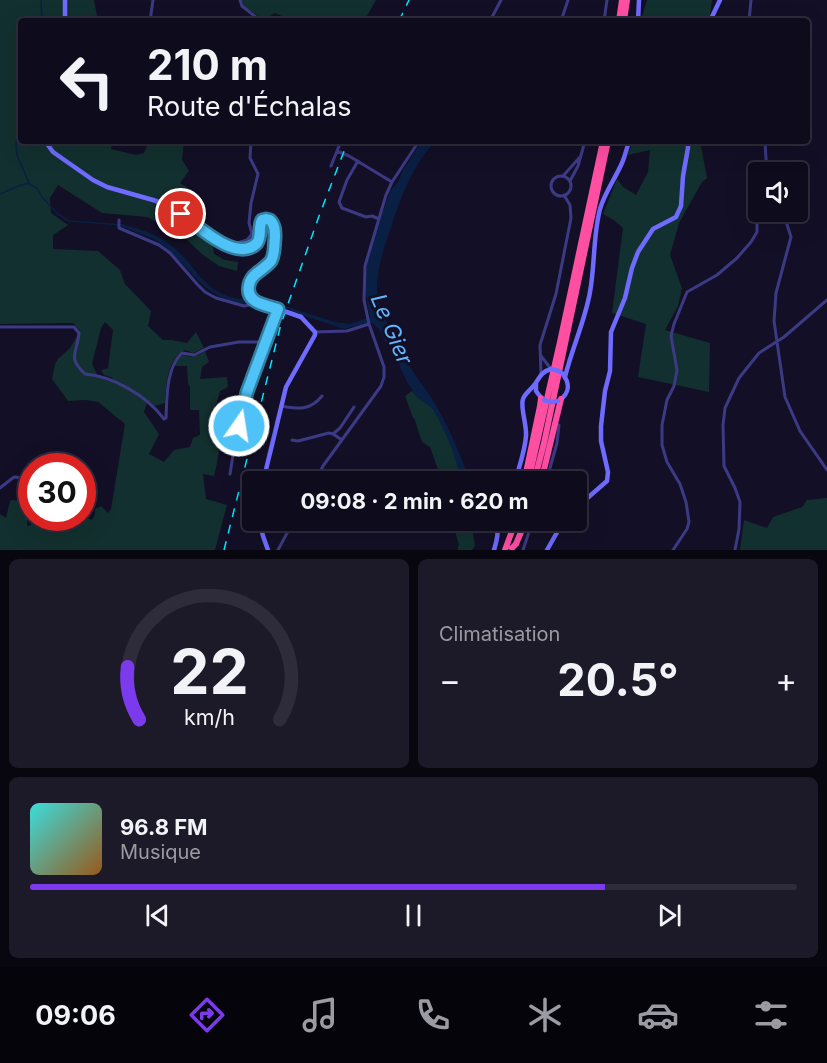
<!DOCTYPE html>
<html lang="fr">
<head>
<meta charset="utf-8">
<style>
  body { margin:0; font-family:Inter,sans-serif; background:#1c1929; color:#f1f3f6; height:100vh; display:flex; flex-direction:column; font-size:22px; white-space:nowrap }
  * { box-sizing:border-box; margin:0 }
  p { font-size:20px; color:#9b9ba3 }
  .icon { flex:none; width:33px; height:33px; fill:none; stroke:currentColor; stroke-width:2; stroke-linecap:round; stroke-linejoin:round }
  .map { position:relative; height:550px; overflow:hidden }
  .side { display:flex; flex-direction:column; gap:9px; padding:9px; background:#08060f; flex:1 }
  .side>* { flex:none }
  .guide { position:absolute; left:18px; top:18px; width:792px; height:126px; border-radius:6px; box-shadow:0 6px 24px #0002,0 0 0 2px #2e2b3b; background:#0e0b1c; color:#f1f3f6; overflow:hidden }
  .fabs { position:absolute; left:748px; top:162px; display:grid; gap:12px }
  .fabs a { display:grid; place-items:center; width:60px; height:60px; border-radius:6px; background:#0e0b1c; box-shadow:0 6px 24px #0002,0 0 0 2px #2e2b3b; font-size:30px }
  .speed { position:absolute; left:18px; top:453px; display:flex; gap:12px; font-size:30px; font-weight:700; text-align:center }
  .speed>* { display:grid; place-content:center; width:78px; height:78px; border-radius:50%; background:#0e0b1c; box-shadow:0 6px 24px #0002,0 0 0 2px #2e2b3b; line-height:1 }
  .speed .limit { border:9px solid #d22; background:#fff; color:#111 }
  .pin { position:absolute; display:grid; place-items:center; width:51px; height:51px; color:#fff; margin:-26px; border:3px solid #fff; border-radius:50%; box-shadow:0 2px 6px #0007 }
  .me { position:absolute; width:66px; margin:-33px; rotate:13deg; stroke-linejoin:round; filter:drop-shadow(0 0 4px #0008) }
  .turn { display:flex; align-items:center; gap:21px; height:126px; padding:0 30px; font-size:27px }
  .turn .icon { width:78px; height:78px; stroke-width:2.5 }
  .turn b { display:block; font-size:42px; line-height:51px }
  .big { font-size:45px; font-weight:700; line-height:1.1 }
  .side .tile { flex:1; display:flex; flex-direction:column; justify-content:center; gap:9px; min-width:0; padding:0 21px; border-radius:9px; background:#1c1929 }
  .side .dial { align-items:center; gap:0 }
  .dial svg { height:156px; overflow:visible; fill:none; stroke:#2e2b3b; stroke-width:7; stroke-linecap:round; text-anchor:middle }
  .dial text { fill:#f1f3f6; stroke:none }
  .song { display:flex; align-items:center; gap:18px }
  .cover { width:72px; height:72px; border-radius:9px; background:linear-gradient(135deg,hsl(180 70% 55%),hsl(30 70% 35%)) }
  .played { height:6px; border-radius:3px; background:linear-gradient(90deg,#7c3aed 75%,#2e2b3b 75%) }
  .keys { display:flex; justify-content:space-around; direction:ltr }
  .heat { display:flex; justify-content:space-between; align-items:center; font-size:33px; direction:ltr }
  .side .tiles { flex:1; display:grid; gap:9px; grid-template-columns:1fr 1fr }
  .tile:last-child { grid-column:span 2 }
  .trip { position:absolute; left:242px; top:471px; width:345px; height:60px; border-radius:6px; background:#0e0b1c; box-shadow:0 6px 24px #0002,0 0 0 2px #2e2b3b; font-weight:700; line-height:60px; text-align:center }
  .tabs { display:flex; height:96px; justify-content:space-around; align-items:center; background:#06040b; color:#9b9ba3 }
  .tabs .icon { width:42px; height:42px }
  .tabs .current { color:#7c3aed }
  .tabs b { font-size:27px; color:#f1f3f6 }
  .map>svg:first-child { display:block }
  .green { fill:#12302f; fill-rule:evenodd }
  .water { fill:#0a1f44 }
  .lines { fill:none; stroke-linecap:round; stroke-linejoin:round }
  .stream { stroke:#0a1f44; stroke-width:1.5 }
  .street { stroke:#3d3a85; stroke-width:3 }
  .secondary { stroke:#6f6bff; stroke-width:4.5 }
  .highway { stroke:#ff4fa3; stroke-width:6 }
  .rail { stroke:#00e5ff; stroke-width:1.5; stroke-dasharray:9 8; stroke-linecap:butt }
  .secondary-bridge { stroke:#6f6bff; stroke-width:4.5 }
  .route-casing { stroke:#337fa1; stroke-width:15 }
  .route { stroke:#4fc3f7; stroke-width:10 }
  .labels { text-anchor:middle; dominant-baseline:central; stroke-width:6; stroke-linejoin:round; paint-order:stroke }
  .water-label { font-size:22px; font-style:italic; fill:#62b6ff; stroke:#130f26 }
</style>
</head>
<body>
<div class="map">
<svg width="827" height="550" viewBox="0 0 827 550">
  <rect width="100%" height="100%" fill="#130f26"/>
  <path class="green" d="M 0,0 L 94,0 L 98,21 L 21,21 L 21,141 L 112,141 L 111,149 L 136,155 L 144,153 L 149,141 L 184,141 L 182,160 L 189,171 L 180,183 L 195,192 L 183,200 L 205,214 L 199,219 L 195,226 L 212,242 L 214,254 L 225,260 L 238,262 L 237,271 L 219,266 L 203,255 L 184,237 L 147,217 L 102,213 L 58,185 L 50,198 L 51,213 L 68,225 L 53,235 L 53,249 L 98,251 L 120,270 L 125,284 L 151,311 L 148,326 L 163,340 L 172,340 L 187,343 L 196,332 L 204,348 L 193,353 L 185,350 C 167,359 166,385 165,403 L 155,406 L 139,394 L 136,395 L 147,403 L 144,412 L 159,434 L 149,454 L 164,462 L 174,450 L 190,447 L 193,438 L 200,435 L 199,410 L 190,410 L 190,387 L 188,384 L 187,366 L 174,366 C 185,347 182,359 195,356 C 197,356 204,352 205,351 L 209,362 L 202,367 L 200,379 L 227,377 L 228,387 L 220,391 L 215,409 L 221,411 L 218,428 L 223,431 C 219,446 218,461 214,476 L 203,474 L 206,499 L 227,505 L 215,550 L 0,550 L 0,514 L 6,518 L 10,501 L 12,500 L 29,502 L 27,526 L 31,525 L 34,518 L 82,518 L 83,516 L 92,520 L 95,514 L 95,509 L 101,506 L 108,513 L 111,509 L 125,424 L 98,402 L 86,400 L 68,401 L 52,379 L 55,364 L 58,359 L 70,348 L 80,331 L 73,323 L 0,324 ZM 105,322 L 113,330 L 108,368 L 102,370 L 101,371 L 104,375 L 113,378 L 111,381 L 96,376 L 97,374 L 92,364 L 101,328 Z
    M 241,0 L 376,0 L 364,21 L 290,21 L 289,19 L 275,13 L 264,20 L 244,6 Z
    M 647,0 L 712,0 L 709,21 L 649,21 L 641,20 Z
    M 633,141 L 702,141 L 701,146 L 707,178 L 702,182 L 679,223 L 670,255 L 682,288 L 678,306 L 665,330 L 710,343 L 709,392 L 638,377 L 646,324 L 612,313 L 623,228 L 615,221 L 603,214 L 617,179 L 623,187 L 636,195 L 648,172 L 650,150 L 628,155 Z
    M 412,391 C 418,398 428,403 434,410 C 448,428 456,459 462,481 L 442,481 L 430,447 L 422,442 L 416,424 L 416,423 L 414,418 L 413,418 L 405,396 Z
    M 827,498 L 827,550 L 740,550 L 744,520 L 767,528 L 773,517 L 802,507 L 807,500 Z
    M 452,521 L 471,521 L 475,546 L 472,550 L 458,550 L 458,546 L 459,545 Z"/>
  <path class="water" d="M 422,141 L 436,141 C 415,161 402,194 393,221 C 386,243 377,265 377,288 C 377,303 383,314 389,327 C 395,338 399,350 406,360 C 414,375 426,388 434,402 C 449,427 460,454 470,481 L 462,481 L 452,449 L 443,428 L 433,409 L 417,397 L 407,382 L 393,352 L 386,344 L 379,329 L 372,323 L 368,323 L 344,329 L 290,311 L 291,308 L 335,322 L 350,324 L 370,317 C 367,303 364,288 366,274 C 368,249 382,216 390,191 L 398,182 L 403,170 Z
    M 122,224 C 132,227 144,230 154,235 C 172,243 186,259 198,274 L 198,276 C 214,292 226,298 248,300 L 251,303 C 243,305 236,303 228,300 C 197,289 183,258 156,240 L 121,226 Z"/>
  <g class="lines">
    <path class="stream" d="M 41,0 L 42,21
      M 21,63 L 18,74 L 21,106
      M 21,112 L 16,144 L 17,155 L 29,183
      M 29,184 L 37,188 L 42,197 L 58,214 L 69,221 L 124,225
      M 0,194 C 9,191 20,183 28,184
      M 198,276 L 208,285
      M 282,306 L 292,309"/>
    <path class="street" d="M 240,0 L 242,6 L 261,21
      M 150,21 L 153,0
      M 490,21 L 501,0
      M 561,21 L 568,0
      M 604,21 L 607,0
      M 749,21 L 751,0
      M 765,141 L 766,159 L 769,172
      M 337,151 L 349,156 L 392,182
      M 358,161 L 347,180 L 339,202 L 342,208 L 366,217 L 372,216 L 379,219
      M 331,166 L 341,141
      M 563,176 L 580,157
      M551 186a10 10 0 1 1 20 0a10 10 0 1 1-20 0Z
      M 570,181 L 578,166 L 585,141
      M 783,212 L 791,237 L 776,293 L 774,321 L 785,397 L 800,431 L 827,470
      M 119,220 L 119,228 L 159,245 L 170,253 L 197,284 L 205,292 L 216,298 L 244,306 L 258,303
      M 230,247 L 234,244 L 247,240 L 252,234 L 249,223 L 251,203 L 258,174 L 250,158 L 251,141
      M 0,327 L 74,327 L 79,333 C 77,354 67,357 85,374 C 113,376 147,396 164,419 L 166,418 C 167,397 166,368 182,353 L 194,355 L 210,347 L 239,342 L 266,342
      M 315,332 L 347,331 L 369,324
      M 541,356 L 551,369
      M 541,373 L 540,345 L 556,294 L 571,218 L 570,205 L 564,195
      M 281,406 C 298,409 310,411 322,396
      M 333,434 L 340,428 L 354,407
      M 292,440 L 298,441 L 329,433 L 333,434 L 342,440
      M 230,474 L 235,443 L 247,392 L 278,309
      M 315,482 L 323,466 L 381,386 L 384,377 L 384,367 L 369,324 L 364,300 L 365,266 L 386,195 L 392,182 L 419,141
      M 546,482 L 557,443 L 559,425
      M 82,485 L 83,485
      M 0,488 L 14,477 L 32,479
      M 278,550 L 294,520
      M 523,550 L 533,520
      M 673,550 L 687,529 L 689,522 L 686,502 L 680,484 L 667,462 L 662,445 L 662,425 L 667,400 L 674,386 L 677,370 L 671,336 L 674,324 L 687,292 L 717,275 L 737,258 L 751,242 L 757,232 L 757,199 L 759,192
      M 735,550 L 739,529 L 740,502 L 735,488 L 724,466 L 723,425 L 725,408 L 739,378 L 759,353 L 784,337 L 827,300"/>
    <path class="secondary" d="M 65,0 L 65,21
      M 638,21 L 639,0
      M 710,21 L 720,0
      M 45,141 L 53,152 L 93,180 L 107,187 L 153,200 L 162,203 L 181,214 L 220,243 L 233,248 L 245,249 L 253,246 L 259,239 L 260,223 L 262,220 C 266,219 268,218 271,221 C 277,226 275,255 271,261 C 267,267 261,269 256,273 C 253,276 250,281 249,285 C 246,303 265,305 278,309
      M 565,377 C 572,348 585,321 590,292 C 595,265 593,236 600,209 C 605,192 615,179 622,163 C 625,156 627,148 629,141
      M 536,383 L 536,391 L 542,399
      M 560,400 C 569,393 570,384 564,376
      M 263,482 L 286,387 L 315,335 L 315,332 L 301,317
      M 515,482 C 519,467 525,451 526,436 C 527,425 520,407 523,399 C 525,393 531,390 535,384 C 540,377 541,372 551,369
      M 576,508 L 607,481 L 608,472 L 601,441 L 601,426 L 605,391 L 610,371 L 611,332 L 625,298 L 632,268 L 638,252 L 653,229 L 676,217 L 681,206 L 683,176 L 688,148 L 688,141
      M 259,520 L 263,536 L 268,550
      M 494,550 C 497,540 500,530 494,520
      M 547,550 L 564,520"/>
    <path class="highway" d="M 619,21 L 622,0
      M 624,21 L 627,0
      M 524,482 L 540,406 L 541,398
      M 528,482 L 560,342 L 603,141
      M 534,482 L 544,443 L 608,141
      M 541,482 L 561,399
      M 512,548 L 516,544 L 526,520
      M 505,550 L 516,520"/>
    <path class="rail" d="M 399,21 L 409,0
      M 224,550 L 281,324 L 319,216 L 348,141"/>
    <path class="secondary-bridge" d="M 278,309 L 301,317
      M 551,369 L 559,371 L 563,374
      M 544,400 L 551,402 L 558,401"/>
  </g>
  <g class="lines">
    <g class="route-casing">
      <path id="route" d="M 181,214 C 197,225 237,264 257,243 C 262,236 258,227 262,220 L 266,219 L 270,220 C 275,225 275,231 275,238 C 274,245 275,254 271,261 C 267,266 262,269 257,273 C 253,276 250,280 249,285 C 245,303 265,305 278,309 L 247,392 L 239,426"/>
    </g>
    <use href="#route" class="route"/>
  </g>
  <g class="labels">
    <g class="water-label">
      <text transform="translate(392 329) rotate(67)">Le Gier</text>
    </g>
  </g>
</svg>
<div class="fabs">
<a><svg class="icon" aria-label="sound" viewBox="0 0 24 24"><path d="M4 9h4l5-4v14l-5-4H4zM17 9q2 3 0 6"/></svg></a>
</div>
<div class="speed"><div class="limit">30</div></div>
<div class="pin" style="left:181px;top:214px;background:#d93025"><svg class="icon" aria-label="arrive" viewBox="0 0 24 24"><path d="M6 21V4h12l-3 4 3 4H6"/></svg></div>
<svg class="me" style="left:239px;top:426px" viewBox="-20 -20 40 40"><circle r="17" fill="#4fc3f7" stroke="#fff" stroke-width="3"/><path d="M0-11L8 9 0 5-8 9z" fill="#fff"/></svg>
<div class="trip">09:08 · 2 min · 620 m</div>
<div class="guide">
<div class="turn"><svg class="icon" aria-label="left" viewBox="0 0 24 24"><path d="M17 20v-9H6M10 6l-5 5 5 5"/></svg><div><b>210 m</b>Route d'Échalas</div></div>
</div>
</div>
<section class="side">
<div class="tiles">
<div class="tile dial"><svg viewBox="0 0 100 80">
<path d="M14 69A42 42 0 1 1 86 69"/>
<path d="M14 69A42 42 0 0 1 8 42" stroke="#7c3aed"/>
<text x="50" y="56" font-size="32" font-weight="700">22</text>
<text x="50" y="72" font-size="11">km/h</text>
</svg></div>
<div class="tile"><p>Climatisation</p>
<div class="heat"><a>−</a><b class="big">20.5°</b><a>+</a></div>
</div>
<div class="tile">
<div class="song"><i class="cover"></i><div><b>96.8 FM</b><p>Musique</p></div></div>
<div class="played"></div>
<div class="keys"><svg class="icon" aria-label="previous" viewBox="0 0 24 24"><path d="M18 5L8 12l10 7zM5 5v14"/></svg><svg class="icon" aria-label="pause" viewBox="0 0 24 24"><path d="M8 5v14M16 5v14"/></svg><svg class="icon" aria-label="next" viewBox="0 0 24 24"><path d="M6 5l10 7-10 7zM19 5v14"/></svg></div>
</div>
</div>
</section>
<nav class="tabs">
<b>09:06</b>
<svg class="icon current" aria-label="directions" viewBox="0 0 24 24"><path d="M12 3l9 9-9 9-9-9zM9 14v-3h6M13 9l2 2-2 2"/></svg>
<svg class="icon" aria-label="music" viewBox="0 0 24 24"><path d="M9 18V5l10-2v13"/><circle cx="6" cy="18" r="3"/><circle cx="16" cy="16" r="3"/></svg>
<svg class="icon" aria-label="phone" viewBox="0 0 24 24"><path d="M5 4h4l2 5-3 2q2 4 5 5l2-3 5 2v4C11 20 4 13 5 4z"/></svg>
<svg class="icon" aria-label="climate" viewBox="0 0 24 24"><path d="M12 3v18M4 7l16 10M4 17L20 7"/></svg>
<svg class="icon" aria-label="car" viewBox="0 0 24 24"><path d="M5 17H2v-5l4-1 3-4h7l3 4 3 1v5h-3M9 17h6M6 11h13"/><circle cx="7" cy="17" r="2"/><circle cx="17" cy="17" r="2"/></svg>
<svg class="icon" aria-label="filters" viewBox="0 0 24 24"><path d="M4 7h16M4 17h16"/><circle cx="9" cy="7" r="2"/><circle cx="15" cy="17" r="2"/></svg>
</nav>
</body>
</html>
